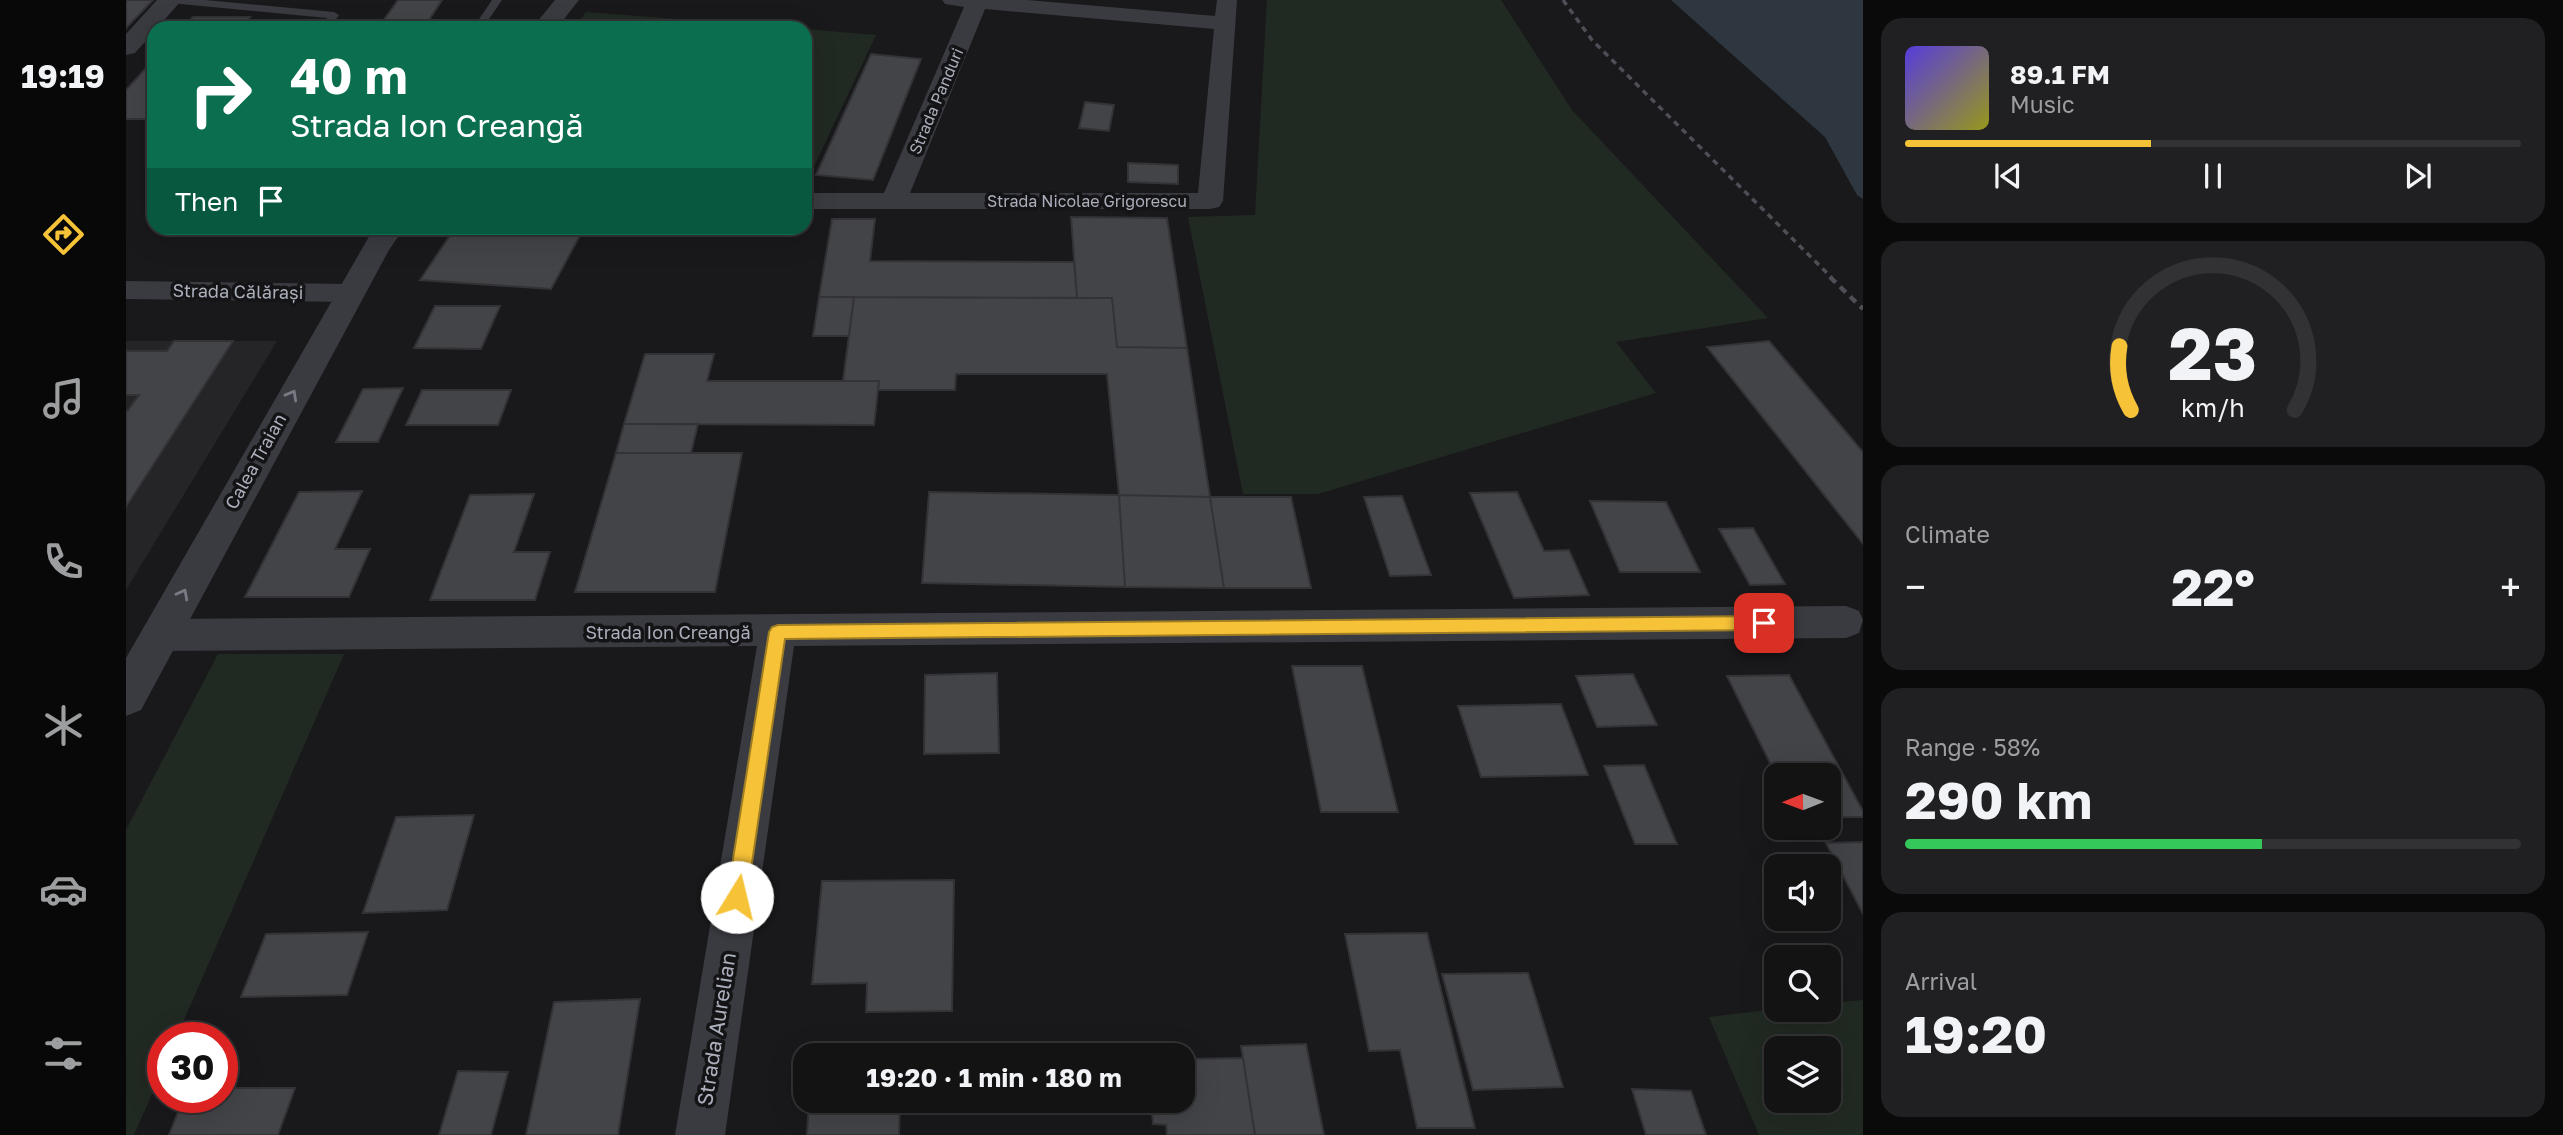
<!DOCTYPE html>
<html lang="en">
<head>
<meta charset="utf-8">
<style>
  body { margin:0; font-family:"Golos Text",sans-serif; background:#202022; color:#f1f3f6; height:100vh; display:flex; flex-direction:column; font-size:26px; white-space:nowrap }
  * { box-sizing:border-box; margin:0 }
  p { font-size:23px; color:#9d9ea0 }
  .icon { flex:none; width:38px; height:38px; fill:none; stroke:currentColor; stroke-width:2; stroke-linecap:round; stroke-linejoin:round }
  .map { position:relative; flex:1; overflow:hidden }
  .side { display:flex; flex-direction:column; gap:18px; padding:18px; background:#0a0a0b; width:700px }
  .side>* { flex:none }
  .banner { position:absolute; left:21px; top:21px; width:665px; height:214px; border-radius:21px; box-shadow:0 7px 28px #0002,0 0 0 2px #323234; background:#0b6e4f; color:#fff; overflow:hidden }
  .needle { width:46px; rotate:269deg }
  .tools { position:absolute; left:1638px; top:763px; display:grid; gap:14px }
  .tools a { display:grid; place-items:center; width:77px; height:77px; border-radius:14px; background:#131314; box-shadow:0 7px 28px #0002,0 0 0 2px #323234; font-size:35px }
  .speed { position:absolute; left:21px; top:1022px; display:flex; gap:14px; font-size:35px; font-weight:700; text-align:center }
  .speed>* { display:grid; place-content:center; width:91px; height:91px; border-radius:50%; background:#131314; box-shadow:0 7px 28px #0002,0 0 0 2px #323234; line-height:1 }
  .speed .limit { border:10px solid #d22; background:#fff; color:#111 }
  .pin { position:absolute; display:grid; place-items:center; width:60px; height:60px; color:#fff; margin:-30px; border-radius:14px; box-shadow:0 4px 10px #0006 }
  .me { position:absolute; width:77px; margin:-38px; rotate:9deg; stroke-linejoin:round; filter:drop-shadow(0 0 5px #0008) }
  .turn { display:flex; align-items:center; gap:24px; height:147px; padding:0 28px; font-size:32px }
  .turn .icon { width:91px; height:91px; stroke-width:2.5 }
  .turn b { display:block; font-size:49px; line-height:60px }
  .then { display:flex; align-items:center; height:66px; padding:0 28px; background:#0003; gap:14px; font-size:26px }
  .big { font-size:52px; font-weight:700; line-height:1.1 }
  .side .card { flex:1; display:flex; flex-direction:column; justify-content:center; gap:10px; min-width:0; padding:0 24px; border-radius:21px; background:#202022 }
  .side .dial { align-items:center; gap:0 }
  .dial svg { height:182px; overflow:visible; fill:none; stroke:#323234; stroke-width:7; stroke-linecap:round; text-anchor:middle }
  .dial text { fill:#f1f3f6; stroke:none }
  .song { display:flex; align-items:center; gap:21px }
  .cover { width:84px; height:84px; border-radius:10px; background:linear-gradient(135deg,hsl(250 70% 55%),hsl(60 70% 35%)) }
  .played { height:7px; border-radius:4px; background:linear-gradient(90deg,#f6c237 40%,#323234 40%) }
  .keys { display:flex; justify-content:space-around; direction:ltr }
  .heat { display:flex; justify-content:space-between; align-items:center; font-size:38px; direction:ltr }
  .charge { height:10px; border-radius:5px; background:linear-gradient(90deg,#34c759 58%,#323234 0) }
  .trip { position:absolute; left:667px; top:1043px; width:402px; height:70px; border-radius:21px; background:#131314; box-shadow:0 7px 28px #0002,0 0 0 2px #323234; font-weight:700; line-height:70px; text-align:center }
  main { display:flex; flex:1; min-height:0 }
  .tab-bar { display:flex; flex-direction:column; width:126px; justify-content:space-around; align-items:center; background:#080808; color:#9d9ea0 }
  .tab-bar .icon { width:49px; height:49px }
  .tab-bar .active { color:#f6c237 }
  .tab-bar b { font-size:32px; color:#f1f3f6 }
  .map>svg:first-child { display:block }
  .built { fill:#252528 }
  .green { fill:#212a22; fill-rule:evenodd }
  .water { fill:#2e3740 }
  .building { fill:#434448; stroke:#333337; stroke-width:2 }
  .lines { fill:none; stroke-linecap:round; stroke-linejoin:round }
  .service { fill:#3a3b41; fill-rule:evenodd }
  .minor { fill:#3a3b41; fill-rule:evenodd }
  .tertiary { fill:#3a3b41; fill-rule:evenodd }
  .rail-far1 { stroke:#4d4e56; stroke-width:3.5; stroke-dasharray:6 5; stroke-linecap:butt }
  .rail { stroke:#4d4e56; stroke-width:4.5; stroke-dasharray:8 6; stroke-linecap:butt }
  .oneway { stroke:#787b84 }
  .route { fill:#f6c237; stroke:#a07e24; stroke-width:2 }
  .labels { text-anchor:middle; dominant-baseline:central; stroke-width:7; stroke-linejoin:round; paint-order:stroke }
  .far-street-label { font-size:16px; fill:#abafbb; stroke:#141416 }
  .street-label { font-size:18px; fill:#abafbb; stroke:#141416 }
  .near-street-label { font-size:21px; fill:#abafbb; stroke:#141416 }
</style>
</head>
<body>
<main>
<nav class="tab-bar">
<b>19:19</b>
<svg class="icon active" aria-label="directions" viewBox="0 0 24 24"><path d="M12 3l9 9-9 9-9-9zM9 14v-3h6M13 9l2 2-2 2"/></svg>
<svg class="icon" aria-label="music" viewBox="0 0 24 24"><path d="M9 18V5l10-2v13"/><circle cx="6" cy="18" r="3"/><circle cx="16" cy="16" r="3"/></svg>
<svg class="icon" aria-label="phone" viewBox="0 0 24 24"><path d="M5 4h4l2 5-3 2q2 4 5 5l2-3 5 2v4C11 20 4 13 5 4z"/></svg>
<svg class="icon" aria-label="climate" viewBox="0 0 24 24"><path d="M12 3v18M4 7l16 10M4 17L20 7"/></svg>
<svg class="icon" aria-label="car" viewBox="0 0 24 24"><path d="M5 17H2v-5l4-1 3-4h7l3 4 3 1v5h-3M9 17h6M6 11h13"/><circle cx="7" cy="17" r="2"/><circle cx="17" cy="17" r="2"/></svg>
<svg class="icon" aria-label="filters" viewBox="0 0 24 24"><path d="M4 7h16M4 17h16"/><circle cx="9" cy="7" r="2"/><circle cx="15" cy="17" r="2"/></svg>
</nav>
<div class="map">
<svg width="1737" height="1135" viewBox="0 0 1737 1135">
  <rect width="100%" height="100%" fill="#19191b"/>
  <path class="built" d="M 0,341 L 151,341 L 0,590 Z"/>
  <path class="green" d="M 1141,0 L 1375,0 L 1446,110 L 1642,318 L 1490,342 L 1530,393 L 1192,494 L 1117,494 L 1062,217 L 1129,215 Z
    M 460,12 L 666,28 L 448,28 Z
    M 679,29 L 750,35 L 682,179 L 679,179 Z
    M 92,654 L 218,654 L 50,1038 L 37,1038 L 37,1069 L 8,1135 L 0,1135 L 0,830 Z
    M 1737,1000 L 1737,1135 L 1633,1135 L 1583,1017 L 1650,1009 L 1703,1010 L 1703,1003 ZM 1703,1048 L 1703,1101 L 1650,1101 L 1650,1048 Z"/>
  <path class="water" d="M 1545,0 L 1737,0 L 1737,199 L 1731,195 L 1699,137 Z"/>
  <path class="building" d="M 0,0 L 27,0 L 0,28 Z
    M 272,0 L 316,0 L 298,28 L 252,28 Z
    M 67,17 L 124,17 L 115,28 L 57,28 Z
    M 745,54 L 795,59 L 747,180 L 690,175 Z
    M 28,59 L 28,119 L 0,119 L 0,90 Z
    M 959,102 L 988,105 L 983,131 L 953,128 Z
    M 1002,163 L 1052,165 L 1052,184 L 1002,182 Z
    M 945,217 L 1041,218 L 1061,348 L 991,347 L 986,298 L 951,298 Z
    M 706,219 L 749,219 L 744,261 L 948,262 L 951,298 L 693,297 Z
    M 329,228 L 458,228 L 425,289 L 294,280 Z
    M 693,297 L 728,297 L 723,336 L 687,336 Z
    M 728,297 L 986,298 L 991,347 L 1061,348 L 1084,497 L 993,495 L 981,374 L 830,374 L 829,390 L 752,390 L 753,381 L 717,381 Z
    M 309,306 L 374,306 L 355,349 L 288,348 Z
    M 48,341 L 107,341 L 0,507 L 0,413 L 13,395 L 0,395 L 0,351 L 41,351 Z
    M 1643,341 L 1737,452 L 1737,544 L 1581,347 Z
    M 519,354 L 588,354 L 581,381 L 753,381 L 748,425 L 498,424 Z
    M 277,388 L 252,442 L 210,442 L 237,389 Z
    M 296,390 L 385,390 L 372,425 L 280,425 Z
    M 498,424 L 572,424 L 565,453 L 490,453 Z
    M 490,453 L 616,453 L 589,592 L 449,592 Z
    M 236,491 L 209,549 L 244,549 L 223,597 L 119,597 L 173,492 Z
    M 803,492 L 993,495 L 999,587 L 796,583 Z
    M 1391,492 L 1418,551 L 1443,550 L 1463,595 L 1388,598 L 1344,493 Z
    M 408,494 L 388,552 L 424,552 L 409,600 L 304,600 L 344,495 Z
    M 993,495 L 1084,497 L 1098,588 L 999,587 Z
    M 1276,496 L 1305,575 L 1264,576 L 1238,497 Z
    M 1084,497 L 1165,497 L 1185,588 L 1098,588 Z
    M 1464,501 L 1540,502 L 1574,572 L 1494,572 Z
    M 1627,528 L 1659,584 L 1624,585 L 1593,529 Z
    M 1166,666 L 1236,666 L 1272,812 L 1195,812 Z
    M 871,673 L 873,753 L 798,754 L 799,675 Z
    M 1507,674 L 1531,725 L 1471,727 L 1450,676 Z
    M 1663,675 L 1737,811 L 1737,817 L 1703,817 L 1703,775 L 1650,775 L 1601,676 Z
    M 1435,704 L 1462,775 L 1355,777 L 1332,706 Z
    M 1518,765 L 1551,844 L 1509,844 L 1478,766 Z
    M 348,815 L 321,910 L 237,913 L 270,817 Z
    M 1737,842 L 1737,914 L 1700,843 Z
    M 828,880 L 826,1011 L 740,1012 L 741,983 L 686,984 L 696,881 Z
    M 242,932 L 221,995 L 115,997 L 140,934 Z
    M 1301,933 L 1349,1128 L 1291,1128 L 1274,1050 L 1243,1051 L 1219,934 Z
    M 1402,973 L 1437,1087 L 1347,1090 L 1316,974 Z
    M 514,999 L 492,1135 L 400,1135 L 428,1002 Z
    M 1180,1044 L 1198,1135 L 1129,1135 L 1115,1046 Z
    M 1117,1058 L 1129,1135 L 1041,1135 L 1040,1125 L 1027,1124 L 1025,1101 L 1057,1101 L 1057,1059 Z
    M 332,1071 L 382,1072 L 365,1135 L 313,1135 Z
    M 96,1088 L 169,1088 L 152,1135 L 43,1135 L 58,1097 L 96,1097 Z
    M 1506,1089 L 1565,1091 L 1580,1135 L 1520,1135 Z
    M 683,1101 L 774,1101 L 773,1135 L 681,1135 Z"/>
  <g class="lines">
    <path class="service" d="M 39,0 L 79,0 L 208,12 L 213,15 L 204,28 L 193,28 L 201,18 L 44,3 Z
      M 366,0 L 376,0 L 357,28 L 347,28 Z"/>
    <path class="minor" d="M 816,0 L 901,0 L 1089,16 L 1091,0 L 1111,0 L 1097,201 L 1093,207 L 1084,209 L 679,209 L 679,193 L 758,193 L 838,7 L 819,4 ZM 859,9 L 1088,29 L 1072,193 L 784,193 Z
      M 0,281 L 223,284 L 233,286 L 237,293 L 233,300 L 223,302 L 0,299 Z
      M 1720,606 L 1733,611 L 1737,620 L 1733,633 L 1720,638 L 668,646 L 599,1135 L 549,1135 L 631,646 L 35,651 L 22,646 L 17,635 L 22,624 L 35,619 Z"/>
    <path class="tertiary" d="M 31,0 L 56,0 L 31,28 L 28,28 L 28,32 L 9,53 L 0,55 L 0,34 Z
      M 429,0 L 453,0 L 431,28 L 406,28 Z
      M 248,228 L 278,228 L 263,250 L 15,710 L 0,716 L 0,658 Z"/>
    <path class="rail-far1" d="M 1437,0 L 1466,40 L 1706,278"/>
    <path class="rail" d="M 1704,277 L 1737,309"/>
  </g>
  <defs><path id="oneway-chevron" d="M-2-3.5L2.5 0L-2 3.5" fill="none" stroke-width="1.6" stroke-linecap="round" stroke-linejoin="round" transform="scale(1.75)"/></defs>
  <g class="oneway">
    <use href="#oneway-chevron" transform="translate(166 395) rotate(-61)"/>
    <use href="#oneway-chevron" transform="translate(57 594) rotate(-62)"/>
  </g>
  <path class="route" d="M 1638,616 L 1644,618 L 1646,623 L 1644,628 L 1638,630 L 659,639 L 621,897 L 618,904 L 611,907 L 604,904 L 601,897 L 643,632 L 646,627 L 652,625 Z"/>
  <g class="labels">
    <g class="far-street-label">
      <text transform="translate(810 101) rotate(-67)">Strada Panduri</text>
      <text x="961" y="201">Strada Nicolae Grigorescu</text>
    </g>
    <g class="street-label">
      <text transform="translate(112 291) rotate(1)">Strada Călărași</text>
      <text transform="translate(129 461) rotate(-61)">Calea Traian</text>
      <text x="542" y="632">Strada Ion Creangă</text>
    </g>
    <g class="near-street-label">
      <text transform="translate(590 1029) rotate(-81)">Strada Aurelian</text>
    </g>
  </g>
</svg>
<div class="tools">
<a><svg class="needle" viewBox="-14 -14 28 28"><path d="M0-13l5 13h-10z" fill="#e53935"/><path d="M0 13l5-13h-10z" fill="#9d9ea0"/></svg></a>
<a><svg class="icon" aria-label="sound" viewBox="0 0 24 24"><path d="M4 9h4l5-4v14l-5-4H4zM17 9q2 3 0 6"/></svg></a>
<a><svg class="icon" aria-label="search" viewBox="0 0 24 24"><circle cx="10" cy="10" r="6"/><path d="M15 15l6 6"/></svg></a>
<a><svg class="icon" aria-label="layers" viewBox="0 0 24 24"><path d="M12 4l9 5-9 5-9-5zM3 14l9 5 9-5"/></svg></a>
</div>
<div class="speed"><div class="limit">30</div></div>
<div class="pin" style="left:1638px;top:623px;background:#d93025"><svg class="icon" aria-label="arrive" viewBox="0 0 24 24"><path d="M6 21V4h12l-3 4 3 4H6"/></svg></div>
<svg class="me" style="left:611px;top:897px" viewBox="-20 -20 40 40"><circle r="19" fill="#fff"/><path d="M0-13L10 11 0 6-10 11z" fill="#f6c237"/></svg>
<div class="trip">19:20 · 1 min · 180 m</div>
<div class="banner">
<div class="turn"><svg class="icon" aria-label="right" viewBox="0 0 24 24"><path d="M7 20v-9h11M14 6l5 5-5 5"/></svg><div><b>40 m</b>Strada Ion Creangă</div></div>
<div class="then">Then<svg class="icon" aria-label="arrive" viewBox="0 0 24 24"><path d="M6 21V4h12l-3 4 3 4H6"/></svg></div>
</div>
</div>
<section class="side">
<div class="card">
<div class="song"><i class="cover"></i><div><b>89.1 FM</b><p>Music</p></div></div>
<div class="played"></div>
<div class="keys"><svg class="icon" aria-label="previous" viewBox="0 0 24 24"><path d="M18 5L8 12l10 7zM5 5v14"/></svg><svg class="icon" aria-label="pause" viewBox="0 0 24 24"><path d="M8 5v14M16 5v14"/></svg><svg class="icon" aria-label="next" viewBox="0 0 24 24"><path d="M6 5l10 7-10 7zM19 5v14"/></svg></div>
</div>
<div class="card dial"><svg viewBox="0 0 100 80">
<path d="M14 69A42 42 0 1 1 86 69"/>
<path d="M14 69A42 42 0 0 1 9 41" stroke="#f6c237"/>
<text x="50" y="56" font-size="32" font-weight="700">23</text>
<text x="50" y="72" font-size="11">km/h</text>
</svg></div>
<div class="card"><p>Climate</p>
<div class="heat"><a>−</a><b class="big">22°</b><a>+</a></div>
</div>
<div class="card"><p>Range · 58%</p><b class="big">290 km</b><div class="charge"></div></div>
<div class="card"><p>Arrival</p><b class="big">19:20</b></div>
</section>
</main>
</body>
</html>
